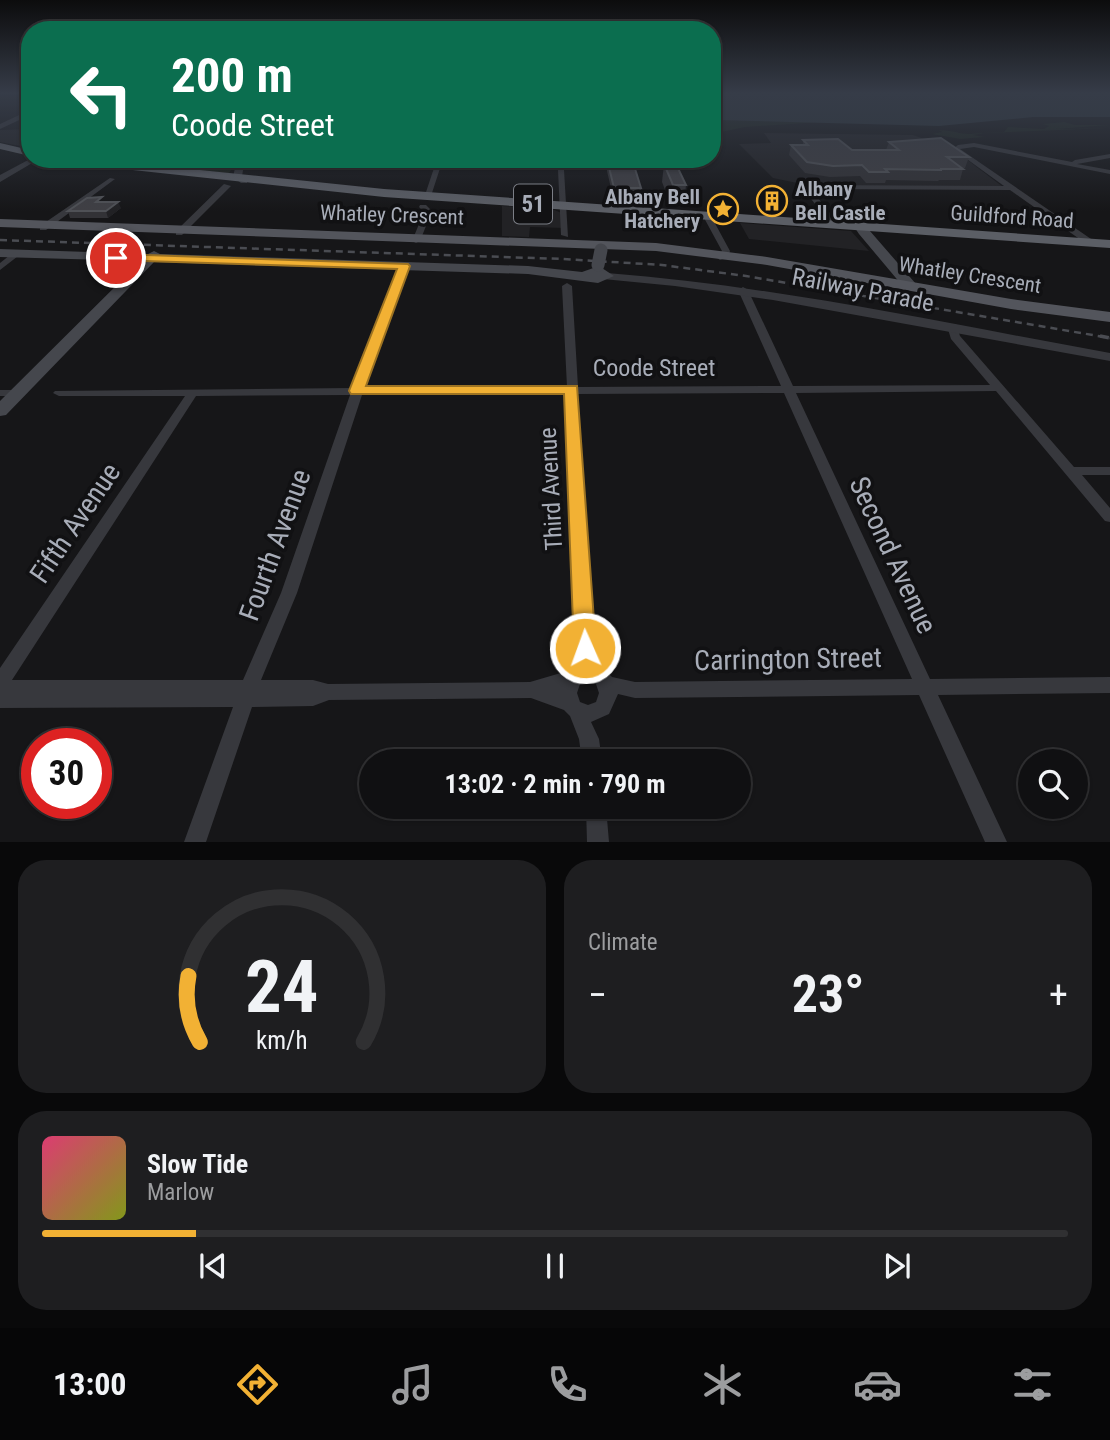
<!DOCTYPE html>
<html lang="en">
<head>
<meta charset="utf-8">
<style>
  body { margin:0; font-family:"Roboto Condensed",sans-serif; background:#1e1e20; color:#f1f3f6; height:100vh; display:flex; flex-direction:column; font-size:26px; white-space:nowrap }
  * { box-sizing:border-box; margin:0 }
  p { font-size:23px; color:#9c9d9f }
  .icon { flex:none; width:38px; height:38px; fill:none; stroke:currentColor; stroke-width:2; stroke-linecap:round; stroke-linejoin:round }
  .map { position:relative; height:842px; overflow:hidden }
  .sheet { display:flex; flex-direction:column; gap:18px; padding:18px; background:#09090a; flex:1 }
  .sheet>* { flex:none }
  .top-card { position:absolute; left:21px; top:21px; width:700px; height:147px; border-radius:28px; box-shadow:0 2px 5px #0004,0 0 0 2px #303032; background:#0b6e4f; color:#fff; overflow:hidden }
  .controls { position:absolute; left:1018px; top:749px; display:grid; gap:14px }
  .controls a { display:grid; place-items:center; width:70px; height:70px; border-radius:50%; background:#101012; box-shadow:0 2px 5px #0004,0 0 0 2px #303032; font-size:35px }
  .speed { position:absolute; left:21px; top:728px; display:flex; gap:14px; font-size:35px; font-weight:700; text-align:center }
  .speed>* { display:grid; place-content:center; width:91px; height:91px; border-radius:50%; background:#101012; box-shadow:0 2px 5px #0004,0 0 0 2px #303032; line-height:1 }
  .speed .limit { border:10px solid #d22; background:#fff; color:#111 }
  .pin { position:absolute; display:grid; place-items:center; width:60px; height:60px; color:#fff; margin:-30px; border:4px solid #fff; border-radius:50%; box-shadow:0 2px 7px #0007 }
  .me { position:absolute; width:77px; margin:-38px; rotate:358deg; stroke-linejoin:round; filter:drop-shadow(0 0 5px #0008) }
  .turn { display:flex; align-items:center; gap:24px; height:147px; padding:0 35px; font-size:32px }
  .turn .icon { width:91px; height:91px; stroke-width:2.5 }
  .turn b { display:block; font-size:49px; line-height:60px }
  .big { font-size:52px; font-weight:700; line-height:1.1 }
  .sheet .widget { flex:1; display:flex; flex-direction:column; justify-content:center; gap:10px; min-width:0; padding:0 24px; border-radius:28px; background:#1e1e20 }
  .sheet .dial { align-items:center; gap:0 }
  .dial svg { height:182px; overflow:visible; fill:none; stroke:#303032; stroke-width:7; stroke-linecap:round; text-anchor:middle }
  .dial text { fill:#f1f3f6; stroke:none }
  .song { display:flex; align-items:center; gap:21px }
  .cover { width:84px; height:84px; border-radius:10px; background:linear-gradient(135deg,hsl(340 70% 55%),hsl(70 70% 35%)) }
  .played { height:7px; border-radius:4px; background:linear-gradient(90deg,#f2b134 15%,#303032 15%) }
  .keys { display:flex; justify-content:space-around; direction:ltr }
  .heat { display:flex; justify-content:space-between; align-items:center; font-size:38px; direction:ltr }
  .sheet .tiles { flex:1; display:grid; gap:18px; grid-template-columns:1fr 1fr }
  .widget:last-child { grid-column:span 2 }
  .trip { position:absolute; left:359px; top:749px; width:392px; height:70px; border-radius:35px; background:#101012; box-shadow:0 2px 5px #0004,0 0 0 2px #303032; font-weight:700; line-height:70px; text-align:center }
  .tabs { display:flex; height:112px; justify-content:space-around; align-items:center; background:#060607; color:#9c9d9f }
  .tabs .icon { width:49px; height:49px }
  .tabs .current { color:#f2b134 }
  .tabs b { font-size:32px; color:#f1f3f6 }
  .map>svg:first-child { display:block }
  .built { fill:#222225 }
  .green { fill:#1c231d }
  .water { fill:#2c353c }
  .lines { fill:none; stroke-linecap:round; stroke-linejoin:round }
  .minor { fill:#37383d; fill-rule:evenodd }
  .tertiary { fill:#37383d; fill-rule:evenodd }
  .secondary { fill:#45474d; fill-rule:evenodd }
  .primary { fill:#53555c; fill-rule:evenodd }
  .trunk { fill:#5b5e65; fill-rule:evenodd }
  .rail-far1 { stroke:#4a4c52; stroke-width:2.5; stroke-dasharray:7 5; stroke-linecap:butt }
  .rail { stroke:#4a4c52; stroke-width:3.5; stroke-dasharray:9 7; stroke-linecap:butt }
  .secondary-bridge { stroke:#45474d; stroke-width:13 }
  .wall { fill:#323236 }
  .shaded-wall { fill:#212124 }
  .building { fill:#3f3f44; stroke:#4f5156; stroke-width:2 }
  .route { fill:#f2b134; stroke:#9d7322; stroke-width:2 }
  .labels { text-anchor:middle; dominant-baseline:central; stroke-width:7; stroke-linejoin:round; paint-order:stroke }
  .far-poi-label { font-size:21px; font-weight:bold; fill:#a8adb8; stroke:#111113; text-anchor:start }
  .far-street-label { font-size:21px; fill:#a8adb8; stroke:#111113 }
  .shield { fill:#111113; stroke:#7b7e86; stroke-width:2 }
  .shield-label { font-size:23px; font-weight:bold; fill:#a8adb8 }
  .street-label { font-size:24px; fill:#a8adb8; stroke:#111113 }
  .near-street-label { font-size:28px; fill:#a8adb8; stroke:#111113 }
</style>
</head>
<body>
<div class="map">
<svg width="1110" height="842" viewBox="0 0 1110 842">
  <rect width="100%" height="100%" fill="#161618"/>
  <path class="built" d="M 30,129 L 30,148 L 0,142 L 0,130 Z
    M 764,133 L 913,135 L 953,149 L 1007,190 L 812,186 L 773,178 L 739,144 L 771,143 Z
    M 502,206 L 552,209 L 564,214 L 564,228 L 530,227 L 529,237 L 502,236 Z
    M 740,223 L 851,231 L 869,251 L 749,239 Z"/>
  <path class="green" d="M 712,120 L 821,122 L 745,127 L 712,134 Z
    M 1064,122 L 1075,125 L 1110,125 L 1056,129 L 1110,128 L 985,133 L 973,135 L 985,137 L 960,139 L 932,134 L 942,132 L 939,130 C 953,130 958,134 970,134 C 981,133 993,132 1004,132 L 1008,127 L 1044,129 L 1049,126 L 1043,124 Z
    M 146,159 L 239,159 L 229,173 L 139,165 Z"/>
  <path class="water" d="M 712,93 L 1110,93 L 1110,117 L 1033,117 L 939,126 L 712,120 Z"/>
  <g class="lines">
    <path class="minor" d="M 974,143 L 1072,162 L 1075,160 L 1110,154 L 1110,158 L 1077,164 L 1110,170 L 1110,174 L 974,147 L 960,149 L 1094,241 L 1094,245 L 1088,245 L 1010,190 L 811,189 L 837,222 L 824,227 L 820,225 L 828,221 L 802,187 L 806,185 L 1004,186 L 953,149 L 958,145 Z
      M 437,159 L 443,159 L 431,196 L 424,198 Z
      M 531,159 L 557,162 L 564,170 L 568,237 L 561,235 L 558,170 L 553,165 Z
      M 110,178 L 115,179 L 46,230 L 40,230 L 40,226 Z
      M 224,184 L 231,186 L 182,235 L 176,235 L 176,231 Z
      M 420,205 L 426,205 L 432,211 L 420,241 L 416,243 L 412,241 L 424,212 L 419,207 Z
      M 704,214 L 711,216 L 730,251 L 728,257 L 720,260 L 716,257 L 722,251 L 703,216 Z
      M 15,251 L 22,253 L 0,270 L 0,263 Z
      M 404,263 L 408,266 L 364,388 L 567,387 L 562,286 L 567,283 L 572,286 L 578,387 L 781,386 L 738,290 L 743,287 L 748,290 L 793,386 L 990,385 L 951,339 L 947,326 L 948,324 L 956,324 L 960,336 L 1074,467 L 1110,467 L 1110,475 L 1082,475 L 1110,508 L 1110,522 L 1105,521 L 996,391 L 796,393 L 930,679 L 1110,677 L 1110,693 L 938,695 L 1007,842 L 985,842 L 919,695 L 635,698 L 618,694 L 609,714 L 591,722 L 599,739 L 602,761 L 582,761 L 579,739 L 570,716 L 564,710 L 531,698 L 329,700 L 313,706 L 252,707 L 206,842 L 184,842 L 233,707 L 0,708 L 0,668 L 185,396 L 59,396 L 53,393 L 55,391 L 352,388 L 400,266 ZM 784,393 L 912,679 L 635,682 L 612,677 L 604,669 L 590,665 L 594,648 L 593,631 L 578,394 ZM 567,394 L 577,631 L 576,648 L 571,670 L 530,682 L 328,684 L 313,680 L 261,680 L 297,593 L 362,395 ZM 350,395 L 281,593 L 243,680 L 12,680 L 196,396 ZM 588,680 L 596,684 L 599,693 L 596,702 L 588,705 L 580,702 L 577,693 L 580,684 Z
      M 0,390 L 18,390 L 24,393 L 18,396 L 0,396 Z
      M 586,807 L 606,807 L 609,842 L 587,842 Z"/>
    <path class="tertiary" d="M 30,110 L 30,115 L 0,129 L 0,124 Z
      M 30,159 L 39,159 L 0,182 L 0,175 Z
      M 237,159 L 245,159 L 242,176 L 247,179 L 247,183 L 241,183 L 233,177 Z
      M 607,273 C 776,286 943,323 1110,353 L 1110,361 L 773,300 L 675,286 L 603,279 L 601,277 Z"/>
    <path class="secondary" d="M 859,222 L 863,223 L 916,284 L 916,290 L 906,290 L 859,234 L 853,225 Z
      M 0,249 L 148,254 L 154,251 L 160,254 L 528,266 L 582,272 L 599,266 L 614,276 L 598,283 L 528,274 L 154,262 L 6,415 L 0,416 L 0,401 L 141,261 L 0,257 Z"/>
    <path class="primary" d="M 0,219 L 656,243 L 767,257 L 1011,299 L 1110,312 L 1110,322 L 1011,309 L 767,265 L 656,251 L 0,227 Z"/>
    <path class="trunk" d="M 0,143 L 30,150 L 30,156 L 0,149 Z
      M 53,159 L 93,159 L 384,189 L 1110,240 L 1110,248 L 384,197 L 58,162 Z"/>
    <path class="rail-far1" d="M 0,240 L 563,259 L 662,265 L 746,276 L 1110,338"/>
    <path class="rail" d="M 1100,336 L 1110,338"/>
    <path class="secondary-bridge" d="M 598,265 L 601,250"/>
  </g>
  <path class="wall" d="M 803,140 L 852,150 L 886,150 L 889,142 L 969,157 L 965,168 L 962,168 L 963,169 L 960,180 L 939,180 L 938,181 L 886,180 L 885,183 L 866,183 L 860,176 L 830,177 L 805,173 L 789,155 L 791,145 L 803,145 Z
    M 607,159 L 641,188 L 640,201 L 614,201 L 607,171 Z
    M 664,164 L 686,185 L 684,205 L 671,205 L 662,182 Z
    M 104,202 L 121,208 L 108,218 L 70,218 L 68,211 Z"/>
  <path class="shaded-wall" d="M 118,202 L 121,208 L 108,218 L 106,211 Z"/>
  <path class="building" d="M 941,138 L 969,157 L 947,157 L 963,169 L 940,169 L 942,170 L 885,169 L 888,172 L 869,172 L 862,165 L 833,166 L 807,162 L 791,145 L 808,145 L 803,140 L 838,139 L 852,150 L 899,150 L 889,142 Z
    M 607,159 L 632,159 L 641,188 L 614,188 Z
    M 664,164 L 676,164 L 686,185 L 673,185 Z
    M 102,197 L 96,202 L 118,202 L 106,211 L 68,211 L 87,198 Z"/>
  <linearGradient id="sky" x2="0" y2="1"><stop stop-color="#0c0c0d"/><stop offset="0.44" stop-color="#363c48"/><stop offset="1" stop-color="#363c48" stop-opacity="0"/></linearGradient>
  <rect width="1110" height="211" fill="url(#sky)"/>
  <path class="route" d="M 116,254 L 408,264 L 410,266 L 366,386 L 577,386 L 596,648 L 593,655 L 585,658 L 577,655 L 574,648 L 564,394 L 351,394 L 349,391 L 397,269 L 112,260 L 111,258 Z"/>
  <defs>
    <g id="building-ring" transform="scale(1.575)"><circle r="9.5" fill="#111113" stroke="#f2b134" stroke-width="1.5"/><path d="M-4-6H4V6H1V3H-1V6H-4ZM-2.5-4.3h1.7v1.8h-1.7ZM.8-4.3h1.7v1.8H.8ZM-2.5-1h1.7V.8h-1.7ZM.8-1h1.7V.8H.8Z" fill="#f2b134"/></g>
    <g id="sight-ring" transform="scale(1.575)"><circle r="9.5" fill="#111113" stroke="#f2b134" stroke-width="1.5"/><path d="M0-6L1.8-2.2L6-1.7L2.9 1.2L3.7 5.4L0 3.3L-3.7 5.4L-2.9 1.2L-6-1.7L-1.8-2.2Z" fill="#f2b134"/></g>
  </defs>
  <g fill-rule="evenodd">
    <use href="#building-ring" x="772" y="201"/>
    <use href="#sight-ring" x="723" y="209"/>
  </g>
  <g class="labels">
    <g class="far-poi-label">
      <text x="795" y="189">Albany<tspan x="795" dy="24">Bell Castle</tspan></text>
      <text x="700" y="197" text-anchor="end">Albany Bell<tspan x="700" dy="24">Hatchery</tspan></text>
    </g>
    <g class="far-street-label">
      <text transform="translate(392 215) rotate(2)">Whatley Crescent</text>
      <text transform="translate(1012 217) rotate(4)">Guildford Road</text>
      <text transform="translate(970 275) rotate(9)">Whatley Crescent</text>
    </g>
    <rect class="shield" x="514" y="184.5" width="38" height="39" rx="5"/>
    <g class="shield-label">
      <text x="533" y="204">51</text>
    </g>
    <g class="street-label">
      <text transform="translate(863 290) rotate(11)">Railway Parade</text>
      <text x="654" y="368">Coode Street</text>
      <text transform="translate(551 489) rotate(-93)">Third Avenue</text>
    </g>
    <g class="near-street-label">
      <text transform="translate(75 523) rotate(-56)">Fifth Avenue</text>
      <text transform="translate(275 545) rotate(-70)">Fourth Avenue</text>
      <text transform="translate(893 555) rotate(65)">Second Avenue</text>
      <text transform="translate(788 659) rotate(-1)">Carrington Street</text>
    </g>
  </g>
</svg>
<div class="controls">
<a><svg class="icon" aria-label="search" viewBox="0 0 24 24"><circle cx="10" cy="10" r="6"/><path d="M15 15l6 6"/></svg></a>
</div>
<div class="speed"><div class="limit">30</div></div>
<div class="pin" style="left:116px;top:258px;background:#d93025"><svg class="icon" aria-label="arrive" viewBox="0 0 24 24"><path d="M6 21V4h12l-3 4 3 4H6"/></svg></div>
<svg class="me" style="left:585px;top:648px" viewBox="-20 -20 40 40"><circle r="17" fill="#f2b134" stroke="#fff" stroke-width="3"/><path d="M0-11L8 9 0 5-8 9z" fill="#fff"/></svg>
<div class="trip">13:02 · 2 min · 790 m</div>
<div class="top-card">
<div class="turn"><svg class="icon" aria-label="left" viewBox="0 0 24 24"><path d="M17 20v-9H6M10 6l-5 5 5 5"/></svg><div><b>200 m</b>Coode Street</div></div>
</div>
</div>
<section class="sheet">
<div class="tiles">
<div class="widget dial"><svg viewBox="0 0 100 80">
<path d="M14 69A42 42 0 1 1 86 69"/>
<path d="M14 69A42 42 0 0 1 9 40" stroke="#f2b134"/>
<text x="50" y="56" font-size="32" font-weight="700">24</text>
<text x="50" y="72" font-size="11">km/h</text>
</svg></div>
<div class="widget"><p>Climate</p>
<div class="heat"><a>−</a><b class="big">23°</b><a>+</a></div>
</div>
<div class="widget">
<div class="song"><i class="cover"></i><div><b>Slow Tide</b><p>Marlow</p></div></div>
<div class="played"></div>
<div class="keys"><svg class="icon" aria-label="previous" viewBox="0 0 24 24"><path d="M18 5L8 12l10 7zM5 5v14"/></svg><svg class="icon" aria-label="pause" viewBox="0 0 24 24"><path d="M8 5v14M16 5v14"/></svg><svg class="icon" aria-label="next" viewBox="0 0 24 24"><path d="M6 5l10 7-10 7zM19 5v14"/></svg></div>
</div>
</div>
</section>
<nav class="tabs">
<b>13:00</b>
<svg class="icon current" aria-label="directions" viewBox="0 0 24 24"><path d="M12 3l9 9-9 9-9-9zM9 14v-3h6M13 9l2 2-2 2"/></svg>
<svg class="icon" aria-label="music" viewBox="0 0 24 24"><path d="M9 18V5l10-2v13"/><circle cx="6" cy="18" r="3"/><circle cx="16" cy="16" r="3"/></svg>
<svg class="icon" aria-label="phone" viewBox="0 0 24 24"><path d="M5 4h4l2 5-3 2q2 4 5 5l2-3 5 2v4C11 20 4 13 5 4z"/></svg>
<svg class="icon" aria-label="climate" viewBox="0 0 24 24"><path d="M12 3v18M4 7l16 10M4 17L20 7"/></svg>
<svg class="icon" aria-label="car" viewBox="0 0 24 24"><path d="M5 17H2v-5l4-1 3-4h7l3 4 3 1v5h-3M9 17h6M6 11h13"/><circle cx="7" cy="17" r="2"/><circle cx="17" cy="17" r="2"/></svg>
<svg class="icon" aria-label="filters" viewBox="0 0 24 24"><path d="M4 7h16M4 17h16"/><circle cx="9" cy="7" r="2"/><circle cx="15" cy="17" r="2"/></svg>
</nav>
</body>
</html>
